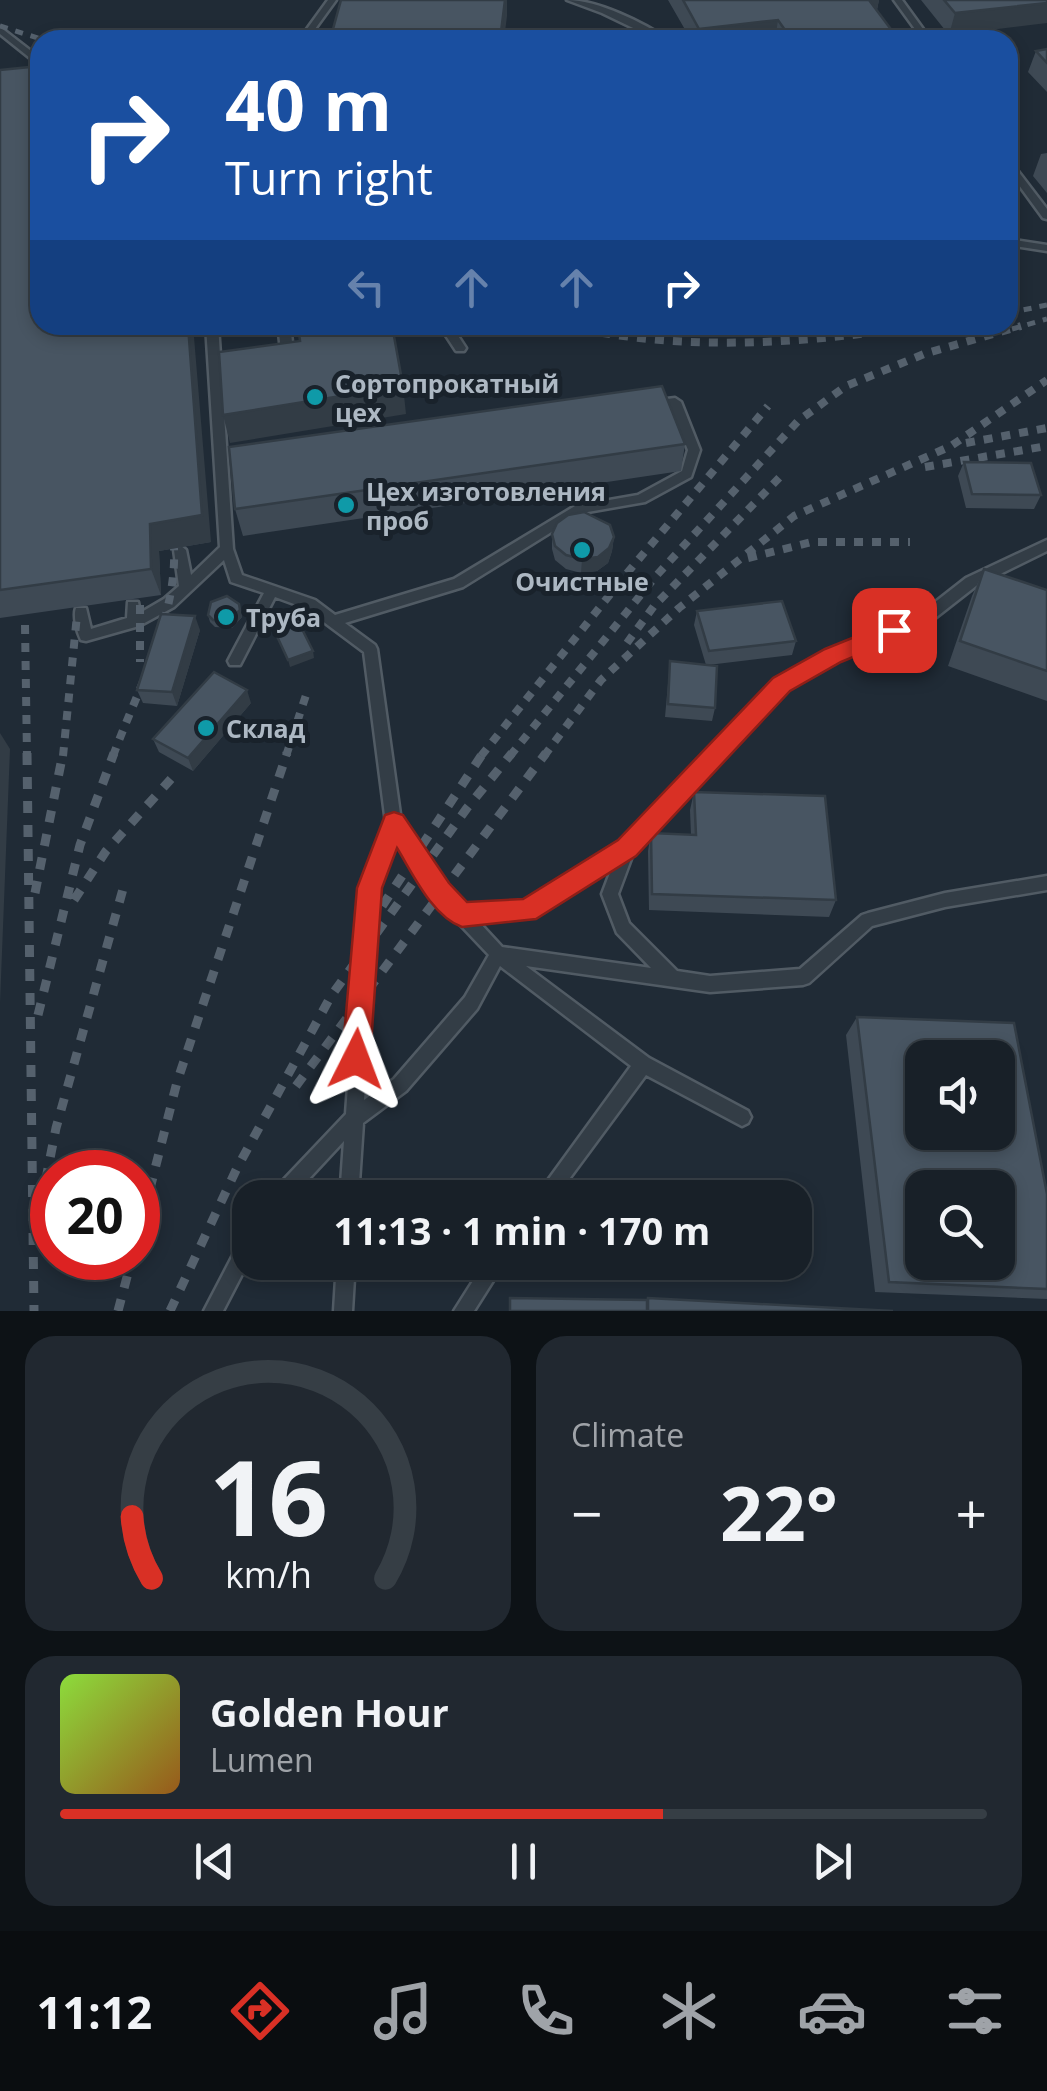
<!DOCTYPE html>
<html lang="en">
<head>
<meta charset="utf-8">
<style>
  body { margin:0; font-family:"Open Sans",sans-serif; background:#212830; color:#f1f3f6; height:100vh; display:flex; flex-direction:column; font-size:38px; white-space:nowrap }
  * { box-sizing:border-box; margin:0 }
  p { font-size:32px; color:#9fa3a8 }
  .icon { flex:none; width:55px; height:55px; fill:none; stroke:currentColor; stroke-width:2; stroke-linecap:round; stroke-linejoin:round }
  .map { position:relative; height:1311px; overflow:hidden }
  .side { display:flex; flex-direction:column; gap:25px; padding:25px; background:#0d1216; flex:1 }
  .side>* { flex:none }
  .hud { position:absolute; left:30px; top:30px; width:988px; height:305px; border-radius:30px; box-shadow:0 5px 15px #0003,0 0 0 2px #363e45; background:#1a4fa0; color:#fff; overflow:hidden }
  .buttons { position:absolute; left:905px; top:1040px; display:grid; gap:20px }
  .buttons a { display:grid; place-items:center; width:110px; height:110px; border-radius:20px; background:#182028; box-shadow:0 5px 15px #0003,0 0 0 2px #363e45; font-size:50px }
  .speed { position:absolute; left:30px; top:1150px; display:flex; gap:20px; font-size:50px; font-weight:700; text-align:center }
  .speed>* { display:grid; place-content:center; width:130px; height:130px; border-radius:50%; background:#182028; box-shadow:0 5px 15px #0003,0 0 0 2px #363e45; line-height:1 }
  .speed .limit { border:15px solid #d22; background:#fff; color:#111 }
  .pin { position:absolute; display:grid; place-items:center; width:85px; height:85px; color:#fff; margin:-42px; border-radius:20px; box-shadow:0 5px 15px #0006 }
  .me { position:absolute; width:110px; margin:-55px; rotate:3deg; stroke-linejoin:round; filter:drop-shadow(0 0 8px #0008) }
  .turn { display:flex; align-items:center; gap:35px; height:210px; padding:0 30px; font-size:45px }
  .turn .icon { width:130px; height:130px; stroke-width:2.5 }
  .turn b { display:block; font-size:70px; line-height:85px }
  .lanes { display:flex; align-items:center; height:95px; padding:0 30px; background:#0003; justify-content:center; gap:50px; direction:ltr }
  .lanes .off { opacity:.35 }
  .big { font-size:75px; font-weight:700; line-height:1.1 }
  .side .tile { flex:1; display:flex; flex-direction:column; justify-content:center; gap:15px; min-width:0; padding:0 35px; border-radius:30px; background:#212830 }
  .side .dial { align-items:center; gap:0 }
  .dial svg { height:260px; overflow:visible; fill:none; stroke:#363e45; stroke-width:7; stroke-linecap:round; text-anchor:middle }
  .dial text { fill:#f1f3f6; stroke:none }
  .song { display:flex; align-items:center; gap:30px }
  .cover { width:120px; height:120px; border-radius:15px; background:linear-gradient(135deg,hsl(90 70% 55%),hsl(30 70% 35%)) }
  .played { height:10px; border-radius:5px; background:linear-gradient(90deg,#d93025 65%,#363e45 65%) }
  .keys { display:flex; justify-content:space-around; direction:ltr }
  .heat { display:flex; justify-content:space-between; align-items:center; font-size:55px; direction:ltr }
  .side .tiles { flex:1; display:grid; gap:25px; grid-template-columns:1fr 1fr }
  .tile:last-child { grid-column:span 2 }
  .trip { position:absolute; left:232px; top:1180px; width:580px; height:100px; border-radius:30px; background:#182028; box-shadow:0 5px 15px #0003,0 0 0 2px #363e45; font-weight:700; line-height:100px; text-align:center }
  .tabs { display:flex; height:160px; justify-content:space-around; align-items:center; background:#0a0d10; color:#9fa3a8 }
  .tabs .icon { width:70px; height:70px }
  .tabs .current { color:#d93025 }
  .tabs b { font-size:45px; color:#f1f3f6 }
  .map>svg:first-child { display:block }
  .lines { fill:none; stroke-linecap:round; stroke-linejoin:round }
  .service-casing { stroke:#515b64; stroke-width:5 }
  .service { fill:#333d46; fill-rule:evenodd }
  .rail-far2 { stroke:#55616d; stroke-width:5; stroke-dasharray:8 8; stroke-linecap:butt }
  .rail-far1 { stroke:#55616d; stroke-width:8; stroke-dasharray:9 9; stroke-linecap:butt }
  .rail { stroke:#55616d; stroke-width:9; stroke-dasharray:12 12; stroke-linecap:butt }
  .wall { fill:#3e4954 }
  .shaded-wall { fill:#323c45 }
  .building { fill:#485562; stroke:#323c45; stroke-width:2.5; fill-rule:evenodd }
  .route { fill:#d93025; stroke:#8d1f18; stroke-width:2.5 }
  .culture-dot { fill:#0f9aa8; stroke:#19222b; stroke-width:4 }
  .labels { text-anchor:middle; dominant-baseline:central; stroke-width:10; stroke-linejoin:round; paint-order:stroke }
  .poi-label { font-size:25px; font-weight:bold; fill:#adb8c3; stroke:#19222b; text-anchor:start }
</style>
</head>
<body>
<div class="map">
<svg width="1047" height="1311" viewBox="0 0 1047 1311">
  <rect width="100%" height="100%" fill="#202b36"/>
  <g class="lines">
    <g class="service-casing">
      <path id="service" d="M 328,0 L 336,0 L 307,40 L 299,40 Z
        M 567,0 C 598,0 644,23 669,40 L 658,40 L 602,13 Z
        M 894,0 L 902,0 L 931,40 L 923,40 Z
        M 0,27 L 40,58 L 40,66 L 0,34 Z
        M 1008,161 L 1011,162 L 1047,209 L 1047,219 L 1043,218 L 1008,170 Z
        M 1008,239 L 1047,245 L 1047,251 L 1008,245 Z
        M 206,325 L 218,325 L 233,549 L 242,575 L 315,600 L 335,615 L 454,579 L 575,506 L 638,495 L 682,471 L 688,450 L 671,407 L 651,409 L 645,405 L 651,401 L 675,398 L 681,402 L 700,450 L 691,477 L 645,502 L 582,513 L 463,587 L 345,623 L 375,645 L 377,649 L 401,821 L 446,887 L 465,907 L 525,904 L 622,843 L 776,681 L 828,651 L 920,614 L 966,578 L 1047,540 L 1047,551 L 976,586 L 930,622 L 838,659 L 786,689 L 634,851 L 618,894 L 629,923 L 677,971 L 710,976 L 800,969 L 862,915 L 868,913 L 945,893 L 1047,876 L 1047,890 L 945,907 L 872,926 L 809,983 L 803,985 L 710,992 L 526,966 L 649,1058 L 748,1111 L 751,1117 L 748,1123 L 742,1126 L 646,1075 L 555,1198 L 535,1198 L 631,1066 L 500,966 L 477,1009 L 406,1091 L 363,1123 L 358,1198 L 340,1198 L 344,1141 L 291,1198 L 269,1198 L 272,1192 L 346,1114 L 362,888 L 386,823 L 364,652 L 305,608 L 275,597 L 240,665 L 230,665 L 228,661 L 264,593 L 231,582 L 224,560 L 174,607 L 139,626 L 86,641 L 81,640 C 77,632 73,616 76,608 L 86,608 L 91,629 L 127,618 L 128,602 L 138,602 L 140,613 L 164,599 L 179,586 L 174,550 L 175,547 L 180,545 L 186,550 L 191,575 L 220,547 ZM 396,839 L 434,897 L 489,955 L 465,997 L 394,1079 L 364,1100 L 378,888 ZM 613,865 L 602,894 L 617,933 L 651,968 L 502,947 L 478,921 L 533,916 Z
        M 278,325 L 290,325 L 294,359 L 292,362 L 284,362 L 282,359 Z
        M 439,325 L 451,325 L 466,348 L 464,351 L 456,351 Z
        M 250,1231 L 250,1259 L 223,1311 L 204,1311 L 244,1234 Z
        M 337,1262 L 355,1262 L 352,1311 L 334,1311 Z
        M 485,1262 L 505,1262 L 474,1311 L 454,1311 Z"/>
    </g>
    <use href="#service" class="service"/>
    <path class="rail-far2" d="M 0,26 L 44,40
      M 1008,313 L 1047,305
      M 560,325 L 578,329
      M 791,329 L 826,325
      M 902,329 L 928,325
      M 1012,329 L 1047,319"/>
    <path class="rail-far1" d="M 566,326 C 685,352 800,344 919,326
      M 790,329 L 814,326
      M 966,443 L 1047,428
      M 925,467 L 1047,446
      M 748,558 L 812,542 L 910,542
      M 140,605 L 140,662
      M 25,625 L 27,756
      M 627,643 L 654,606 L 781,476
      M 63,756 L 77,615
      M 113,756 C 137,691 177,618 174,548
      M 286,756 L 306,695
      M 481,756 L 628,572 L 768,406
      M 510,756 L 656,576 L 798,421 L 846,386 L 924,354 L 1021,326
      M 544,756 L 601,680 L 679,608 L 794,516 L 951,446 L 1047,380"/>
    <path class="rail" d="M 27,753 L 34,1311
      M 35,893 L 63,753
      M 74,900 L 106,851 L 171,779
      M 369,926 L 483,753
      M 38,1015 L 80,845 L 114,753
      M 296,1086 L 546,753
      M 41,1204 L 56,1128 L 123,889
      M 138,1236 L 177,1082 L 287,753
      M 118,1311 L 132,1258
      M 170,1311 L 237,1168 L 331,996 L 467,808 L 512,753"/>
  </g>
  <path class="wall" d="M 668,0 L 879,0 L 877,10 L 899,40 L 691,40 Z
    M 921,0 L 1047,0 L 949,35 Z
    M 1047,49 L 1047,92 L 1028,72 L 1036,51 Z
    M 0,70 L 211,542 L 159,551 L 161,595 L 0,618 Z
    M 1047,153 L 1047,193 L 1033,176 L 1041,154 Z
    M 685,444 L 681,471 L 243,536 L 235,509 Z
    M 964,462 L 1041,495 L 1034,509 L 966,508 L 958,476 Z
    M 552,534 L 614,537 L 612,551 L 608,563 L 597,571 L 581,573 L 566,569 L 555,560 L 552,549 Z
    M 984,569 L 1047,590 L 1047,701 L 948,666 L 972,596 Z
    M 239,604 L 242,617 L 232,628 L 215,627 L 210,622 L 208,615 Z
    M 697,611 L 796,641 L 792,655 L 708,665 L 715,708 L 712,721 L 665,717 L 670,661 L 706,665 L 694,625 Z
    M 200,630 L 177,706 L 143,703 L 137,690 Z
    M 251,703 L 193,771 L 159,752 L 153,739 Z
    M 694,792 L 836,900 L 829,917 L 649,910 L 648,851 L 651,833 L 691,835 L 690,810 Z
    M 857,1017 L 1047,1194 L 1047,1299 L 875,1292 L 846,1035 Z"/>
  <path class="shaded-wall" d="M 505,0 L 507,0 L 507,16 L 504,40 L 500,40 Z
    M 868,0 L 879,0 L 875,19 Z
    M 1047,3 L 1047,23 L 949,35 L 955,13 Z
    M 778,20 L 775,40 L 698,40 L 699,29 Z
    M 188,325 L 193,325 L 211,542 L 159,551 L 161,595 L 151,569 L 150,524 Z
    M 403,386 L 406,414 L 230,443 L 223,415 Z
    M 614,537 L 612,551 L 608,563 L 597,571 L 581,573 L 582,559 Z
    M 239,604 L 242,617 L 232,628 L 229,621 Z
    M 195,616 L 200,630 L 177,706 L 172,692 Z
    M 313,651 L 314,658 L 290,667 L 288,660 Z
    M 247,690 L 251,703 L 193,771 L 188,758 Z
    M 0,733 L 10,749 L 0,1003 Z"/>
  <path class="building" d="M 341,0 L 505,0 L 500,40 L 330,40 Z
    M 683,0 L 869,0 L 899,40 L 792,40 L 778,20 L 699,29 Z
    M 944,0 L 1047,0 L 1047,3 L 955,13 Z
    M 1047,49 L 1047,63 L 1036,51 Z
    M 40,66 L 40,325 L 188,325 L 202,515 L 150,524 L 151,569 L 0,590 L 0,70 Z
    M 298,325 L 392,325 L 403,386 L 223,415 L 219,352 L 300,341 Z
    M 662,386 L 685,444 L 235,509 L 229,447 Z
    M 964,462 L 1031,463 L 1041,495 L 972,494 Z
    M 584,512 L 610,525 L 614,537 L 609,548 L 598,557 L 582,559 L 566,555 L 555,546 L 552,534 L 557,523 L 568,515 Z
    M 984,569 L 1047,590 L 1047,671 L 960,641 Z
    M 227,596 L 239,604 L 240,610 L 229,621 L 213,620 L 208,615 L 211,602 Z
    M 782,601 L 796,641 L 709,651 L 697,611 Z
    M 294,613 L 313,651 L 288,660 L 270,621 Z
    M 161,614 L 195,616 L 172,692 L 137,690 Z
    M 670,661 L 717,666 L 715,708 L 668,704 Z
    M 214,672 L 247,690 L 188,758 L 153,739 Z
    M 694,792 L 825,796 L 836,900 L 652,894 L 651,833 L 696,835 Z
    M 857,1017 L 1014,1023 L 1047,1194 L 1047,1289 L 889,1282 ZM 922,1058 L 998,1058 L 998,1132 L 922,1132 ZM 922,1188 L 998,1188 L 998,1262 L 922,1262 Z
    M 510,1298 L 647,1300 L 647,1311 L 510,1311 Z
    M 648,1298 L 893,1311 L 648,1311 Z"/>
  <path class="route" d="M 894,621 L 902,624 L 906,630 L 902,637 L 841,662 L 790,691 L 636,856 L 536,919 L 462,927 C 432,916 413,874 397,848 L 382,888 L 370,1059 L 366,1069 L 356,1073 L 346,1069 L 342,1059 L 357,888 L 385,815 L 394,812 L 403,815 L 449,883 L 467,902 L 523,899 L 618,840 L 773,678 L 825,649 Z"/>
  <g class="culture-dot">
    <circle cx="315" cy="397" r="10"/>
    <circle cx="346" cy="505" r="10"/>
    <circle cx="582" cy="550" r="10"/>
    <circle cx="226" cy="617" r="10"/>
    <circle cx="206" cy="728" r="10"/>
  </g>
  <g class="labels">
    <g class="poi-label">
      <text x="335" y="383">Сортопрокатный<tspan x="335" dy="29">цех</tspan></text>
      <text x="366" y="491">Цех изготовления<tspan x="366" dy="29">проб</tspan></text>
      <text x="582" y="581" text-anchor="middle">Очистные</text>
      <text x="246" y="617">Труба</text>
      <text x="226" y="728">Склад</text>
    </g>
  </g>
</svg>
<div class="buttons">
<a><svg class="icon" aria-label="sound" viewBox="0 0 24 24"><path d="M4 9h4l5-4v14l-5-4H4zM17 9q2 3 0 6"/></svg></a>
<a><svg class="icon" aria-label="search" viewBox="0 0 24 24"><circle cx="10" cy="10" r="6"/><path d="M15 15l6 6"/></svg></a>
</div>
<div class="speed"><div class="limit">20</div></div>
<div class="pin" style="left:894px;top:630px;background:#d93025"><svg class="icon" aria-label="arrive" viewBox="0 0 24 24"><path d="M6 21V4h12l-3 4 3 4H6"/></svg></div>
<svg class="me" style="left:356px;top:1059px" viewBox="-20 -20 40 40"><path d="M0-17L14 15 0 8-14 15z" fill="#d93025" stroke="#fff" stroke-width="4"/></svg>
<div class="trip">11:13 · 1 min · 170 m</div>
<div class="hud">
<div class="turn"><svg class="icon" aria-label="right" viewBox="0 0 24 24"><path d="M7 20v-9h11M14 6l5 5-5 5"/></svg><div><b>40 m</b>Turn right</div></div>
<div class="lanes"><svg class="icon off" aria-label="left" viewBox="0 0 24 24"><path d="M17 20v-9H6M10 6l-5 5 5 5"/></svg><svg class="icon off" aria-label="ahead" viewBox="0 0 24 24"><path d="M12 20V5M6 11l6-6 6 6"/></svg><svg class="icon off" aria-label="ahead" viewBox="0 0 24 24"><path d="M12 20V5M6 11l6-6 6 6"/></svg><svg class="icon" aria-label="right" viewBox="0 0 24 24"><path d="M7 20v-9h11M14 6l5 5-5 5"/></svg></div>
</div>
</div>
<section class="side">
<div class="tiles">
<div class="tile dial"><svg viewBox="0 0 100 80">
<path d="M14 69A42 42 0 1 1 86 69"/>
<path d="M14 69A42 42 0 0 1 8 50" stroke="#d93025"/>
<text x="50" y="56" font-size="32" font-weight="700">16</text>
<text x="50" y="72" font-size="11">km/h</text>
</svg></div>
<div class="tile"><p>Climate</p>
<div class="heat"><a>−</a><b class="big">22°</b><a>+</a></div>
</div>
<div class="tile">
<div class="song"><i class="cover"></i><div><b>Golden Hour</b><p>Lumen</p></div></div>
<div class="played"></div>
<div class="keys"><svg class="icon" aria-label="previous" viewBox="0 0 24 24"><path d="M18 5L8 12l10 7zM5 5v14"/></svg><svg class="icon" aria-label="pause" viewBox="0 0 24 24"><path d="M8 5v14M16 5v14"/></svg><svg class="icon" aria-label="next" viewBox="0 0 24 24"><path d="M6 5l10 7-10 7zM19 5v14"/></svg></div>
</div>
</div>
</section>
<nav class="tabs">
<b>11:12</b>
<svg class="icon current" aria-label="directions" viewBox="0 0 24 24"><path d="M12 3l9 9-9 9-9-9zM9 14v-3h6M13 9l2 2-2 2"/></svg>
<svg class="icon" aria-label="music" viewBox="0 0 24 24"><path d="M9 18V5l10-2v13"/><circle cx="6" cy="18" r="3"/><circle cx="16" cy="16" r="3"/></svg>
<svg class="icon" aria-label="phone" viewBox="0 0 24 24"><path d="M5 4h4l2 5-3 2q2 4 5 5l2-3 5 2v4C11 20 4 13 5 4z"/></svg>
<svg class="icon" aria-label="climate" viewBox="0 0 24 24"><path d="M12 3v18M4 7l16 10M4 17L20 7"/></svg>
<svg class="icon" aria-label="car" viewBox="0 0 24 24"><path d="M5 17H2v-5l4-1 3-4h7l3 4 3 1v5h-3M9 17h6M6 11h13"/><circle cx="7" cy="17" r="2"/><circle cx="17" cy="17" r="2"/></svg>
<svg class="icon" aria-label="filters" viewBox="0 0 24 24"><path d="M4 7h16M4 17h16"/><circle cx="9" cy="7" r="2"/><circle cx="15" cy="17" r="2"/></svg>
</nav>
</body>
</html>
